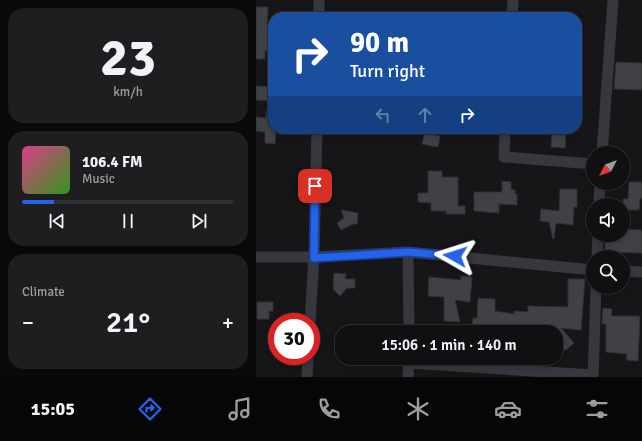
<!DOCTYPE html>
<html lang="en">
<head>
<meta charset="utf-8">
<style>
  body { margin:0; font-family:Signika,sans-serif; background:#1e1e20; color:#f1f3f6; height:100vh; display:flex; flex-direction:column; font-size:15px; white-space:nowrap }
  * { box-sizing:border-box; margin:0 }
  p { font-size:13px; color:#9c9d9f }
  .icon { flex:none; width:22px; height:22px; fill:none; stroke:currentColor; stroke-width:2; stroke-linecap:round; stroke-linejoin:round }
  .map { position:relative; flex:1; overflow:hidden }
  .drawer { display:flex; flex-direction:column; gap:8px; padding:8px; background:#09090a; width:256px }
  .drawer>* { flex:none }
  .hud { position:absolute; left:12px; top:12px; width:314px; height:122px; border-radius:16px; box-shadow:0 2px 6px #0003,0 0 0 1px #303032; background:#1a4fa0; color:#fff; overflow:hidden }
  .needle { width:26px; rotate:228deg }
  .tools { position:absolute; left:330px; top:146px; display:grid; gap:8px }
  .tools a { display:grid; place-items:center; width:44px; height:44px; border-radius:50%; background:#101012; box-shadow:0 2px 6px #0003,0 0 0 1px #303032; font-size:20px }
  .speed { position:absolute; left:12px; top:313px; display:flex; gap:8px; font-size:20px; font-weight:700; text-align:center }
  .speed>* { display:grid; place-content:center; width:52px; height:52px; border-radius:50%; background:#101012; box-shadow:0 2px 6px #0003,0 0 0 1px #303032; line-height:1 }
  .speed .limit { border:6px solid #d22; background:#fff; color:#111 }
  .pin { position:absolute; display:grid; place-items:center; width:34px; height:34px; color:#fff; margin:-17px; border-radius:8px; box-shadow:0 2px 6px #0006 }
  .me { position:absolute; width:44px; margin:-22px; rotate:276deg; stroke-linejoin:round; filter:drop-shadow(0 0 3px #0008) }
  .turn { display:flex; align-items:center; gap:14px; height:84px; padding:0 16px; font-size:18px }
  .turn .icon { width:52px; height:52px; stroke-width:2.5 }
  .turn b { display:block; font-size:28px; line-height:34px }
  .lanes { display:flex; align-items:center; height:38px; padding:0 16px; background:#0003; justify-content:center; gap:20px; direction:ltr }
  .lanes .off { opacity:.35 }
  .big { font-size:30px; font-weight:600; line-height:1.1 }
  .drawer .widget { flex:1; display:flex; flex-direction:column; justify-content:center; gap:6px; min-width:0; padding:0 14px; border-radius:16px; background:#1e1e20 }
  .drawer .dial { align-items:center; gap:0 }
  .dial b { font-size:52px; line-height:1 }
  .song { display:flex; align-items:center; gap:12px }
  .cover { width:48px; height:48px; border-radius:6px; background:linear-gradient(135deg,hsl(330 70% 55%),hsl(110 70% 35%)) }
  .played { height:4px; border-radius:2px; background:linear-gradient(90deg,#2563eb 15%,#303032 15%) }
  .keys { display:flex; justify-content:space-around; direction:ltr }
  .heat { display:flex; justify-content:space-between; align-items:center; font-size:22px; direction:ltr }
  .trip { position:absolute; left:79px; top:325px; width:228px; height:40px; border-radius:16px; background:#101012; box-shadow:0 2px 6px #0003,0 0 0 1px #303032; font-weight:600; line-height:40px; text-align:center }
  .tabs { display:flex; height:64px; justify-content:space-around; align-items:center; background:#060607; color:#9c9d9f }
  .tabs .icon { width:28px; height:28px }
  .tabs .selected { color:#2563eb }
  .tabs b { font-size:18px; color:#f1f3f6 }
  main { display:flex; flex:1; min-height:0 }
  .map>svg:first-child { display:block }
  .building { fill:#404145; stroke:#303034 }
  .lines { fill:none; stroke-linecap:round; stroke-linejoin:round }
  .minor { stroke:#37383d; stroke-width:11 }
  .route-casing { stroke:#184099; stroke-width:10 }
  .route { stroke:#2563eb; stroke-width:7 }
</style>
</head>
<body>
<main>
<section class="drawer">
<div class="widget dial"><b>23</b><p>km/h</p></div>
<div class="widget">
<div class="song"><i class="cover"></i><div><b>106.4 FM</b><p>Music</p></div></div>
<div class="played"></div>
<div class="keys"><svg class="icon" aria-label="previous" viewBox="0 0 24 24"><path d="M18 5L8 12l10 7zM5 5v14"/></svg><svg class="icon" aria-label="pause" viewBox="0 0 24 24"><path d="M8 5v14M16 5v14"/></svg><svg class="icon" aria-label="next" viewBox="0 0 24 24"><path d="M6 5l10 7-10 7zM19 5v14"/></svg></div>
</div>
<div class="widget"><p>Climate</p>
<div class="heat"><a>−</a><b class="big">21°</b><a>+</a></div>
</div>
</section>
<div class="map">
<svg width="386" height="377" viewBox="0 0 386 377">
  <rect width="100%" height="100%" fill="#161618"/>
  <path class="building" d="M 0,7 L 12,7 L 11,24 L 17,25 L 17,52 L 9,51 L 9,59 L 0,59 Z
    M 360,62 L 386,63 L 386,90 L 358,89 Z
    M 0,86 L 17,87 L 17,101 L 0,100 Z
    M 10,111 L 17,111 L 17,129 L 20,129 L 19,144 L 9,143 L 9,132 L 0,131 L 0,117 L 10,118 Z
    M 296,129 L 310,129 L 309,148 L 295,147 Z
    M 169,133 L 184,136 L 182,147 L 166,144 Z
    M 172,171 L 186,171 L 186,177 L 202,177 L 202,206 L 209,206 L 209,214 L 190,214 L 190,211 L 175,211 L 175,203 L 162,202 L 162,193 L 172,193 Z
    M 246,181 L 255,182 L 255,189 L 259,190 L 259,194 L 261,194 L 261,205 L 243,204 L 243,213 L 218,211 L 218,192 L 246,192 Z
    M 373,182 L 386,182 L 386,198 L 384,198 L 383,210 L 367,210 L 367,199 L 372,199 Z
    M 304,189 L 321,189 L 321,207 L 318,207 L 317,225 L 300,223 L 298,239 L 297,239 L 293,222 L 284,221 L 285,209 L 303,211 Z
    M 85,210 L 102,213 L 101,224 L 97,224 L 85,230 L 81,223 L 88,218 Z
    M 367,229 L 386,230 L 386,253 L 349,252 L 349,235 L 367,235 Z
    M 78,273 L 90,274 L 89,279 L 99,279 L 99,288 L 91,288 L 84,296 L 77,289 Z
    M 205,276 L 216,277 L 214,302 L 199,300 L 204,322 L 188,321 L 188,297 L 172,296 L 173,277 L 205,280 Z
    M 312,279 L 329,279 L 325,330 L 305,328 L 318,343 L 310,350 L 300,349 L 300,332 L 294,332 L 294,329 L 291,329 L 291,327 L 268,327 L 268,332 L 216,331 L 217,318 L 221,318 L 222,298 L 239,299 L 239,311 L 258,314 L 258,311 L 272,312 L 272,306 L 312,307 Z
    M 1,302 L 17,302 L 17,311 L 13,311 L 13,319 L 1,319 Z
    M 347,308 L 356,309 L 355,316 L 384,316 L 382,361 L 370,360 L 371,354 L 350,352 L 350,324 L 346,324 Z"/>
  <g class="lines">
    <path class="minor" d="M 63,17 L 63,0
      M 256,17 L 257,0
      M 249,129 L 248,157 L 337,164
      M 346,153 L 357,0
      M 343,205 L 344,183
      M 152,252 L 153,332
      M 0,257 L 58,257 L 152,252 L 337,270
      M 341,257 L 342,235
      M 367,271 L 386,272
      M 54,322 L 58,257 L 61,129
      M 153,363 L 337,375
      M 51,377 L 52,356
      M 152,377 L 153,358
      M 337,377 L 340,287"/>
  </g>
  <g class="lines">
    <g class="route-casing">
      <path id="route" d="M 59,186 L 58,258 L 152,252 L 199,256"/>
    </g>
    <use href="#route" class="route"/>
  </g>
</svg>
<div class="tools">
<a><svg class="needle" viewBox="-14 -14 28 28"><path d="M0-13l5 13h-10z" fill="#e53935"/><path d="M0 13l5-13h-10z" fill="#9c9d9f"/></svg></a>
<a><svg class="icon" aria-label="sound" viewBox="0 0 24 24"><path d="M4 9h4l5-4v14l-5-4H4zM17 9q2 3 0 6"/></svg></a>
<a><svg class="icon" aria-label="search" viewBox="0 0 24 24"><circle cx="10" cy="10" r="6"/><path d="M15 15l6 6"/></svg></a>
</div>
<div class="speed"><div class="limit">30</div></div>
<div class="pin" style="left:59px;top:186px;background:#d93025"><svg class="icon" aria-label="arrive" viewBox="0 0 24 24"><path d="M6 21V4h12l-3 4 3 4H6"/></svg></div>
<svg class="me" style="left:199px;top:256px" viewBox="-20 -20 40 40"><path d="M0-17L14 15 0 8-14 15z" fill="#2563eb" stroke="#fff" stroke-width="4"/></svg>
<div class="trip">15:06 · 1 min · 140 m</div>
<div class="hud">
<div class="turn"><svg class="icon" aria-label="right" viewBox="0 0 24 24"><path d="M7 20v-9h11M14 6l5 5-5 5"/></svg><div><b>90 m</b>Turn right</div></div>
<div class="lanes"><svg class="icon off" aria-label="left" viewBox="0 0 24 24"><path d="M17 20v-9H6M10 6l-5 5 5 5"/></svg><svg class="icon off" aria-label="ahead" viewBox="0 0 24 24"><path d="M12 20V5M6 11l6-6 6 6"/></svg><svg class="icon" aria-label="right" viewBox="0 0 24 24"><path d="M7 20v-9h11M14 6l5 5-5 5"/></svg></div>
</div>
</div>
</main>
<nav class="tabs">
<b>15:05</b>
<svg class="icon selected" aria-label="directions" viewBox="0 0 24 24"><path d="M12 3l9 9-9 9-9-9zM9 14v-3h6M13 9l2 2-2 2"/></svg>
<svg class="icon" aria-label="music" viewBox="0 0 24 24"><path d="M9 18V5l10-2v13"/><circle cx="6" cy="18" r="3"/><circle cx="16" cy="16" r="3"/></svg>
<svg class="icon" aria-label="phone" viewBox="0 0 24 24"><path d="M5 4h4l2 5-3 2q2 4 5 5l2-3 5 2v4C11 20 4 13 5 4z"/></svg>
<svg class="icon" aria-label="climate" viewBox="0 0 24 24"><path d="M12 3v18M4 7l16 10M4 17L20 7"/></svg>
<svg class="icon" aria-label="car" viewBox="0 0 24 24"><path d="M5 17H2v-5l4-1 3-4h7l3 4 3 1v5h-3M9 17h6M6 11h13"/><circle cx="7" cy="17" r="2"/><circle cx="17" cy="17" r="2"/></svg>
<svg class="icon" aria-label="filters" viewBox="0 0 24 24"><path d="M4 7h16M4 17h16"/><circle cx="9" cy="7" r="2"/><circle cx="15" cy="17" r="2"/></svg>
</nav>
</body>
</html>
